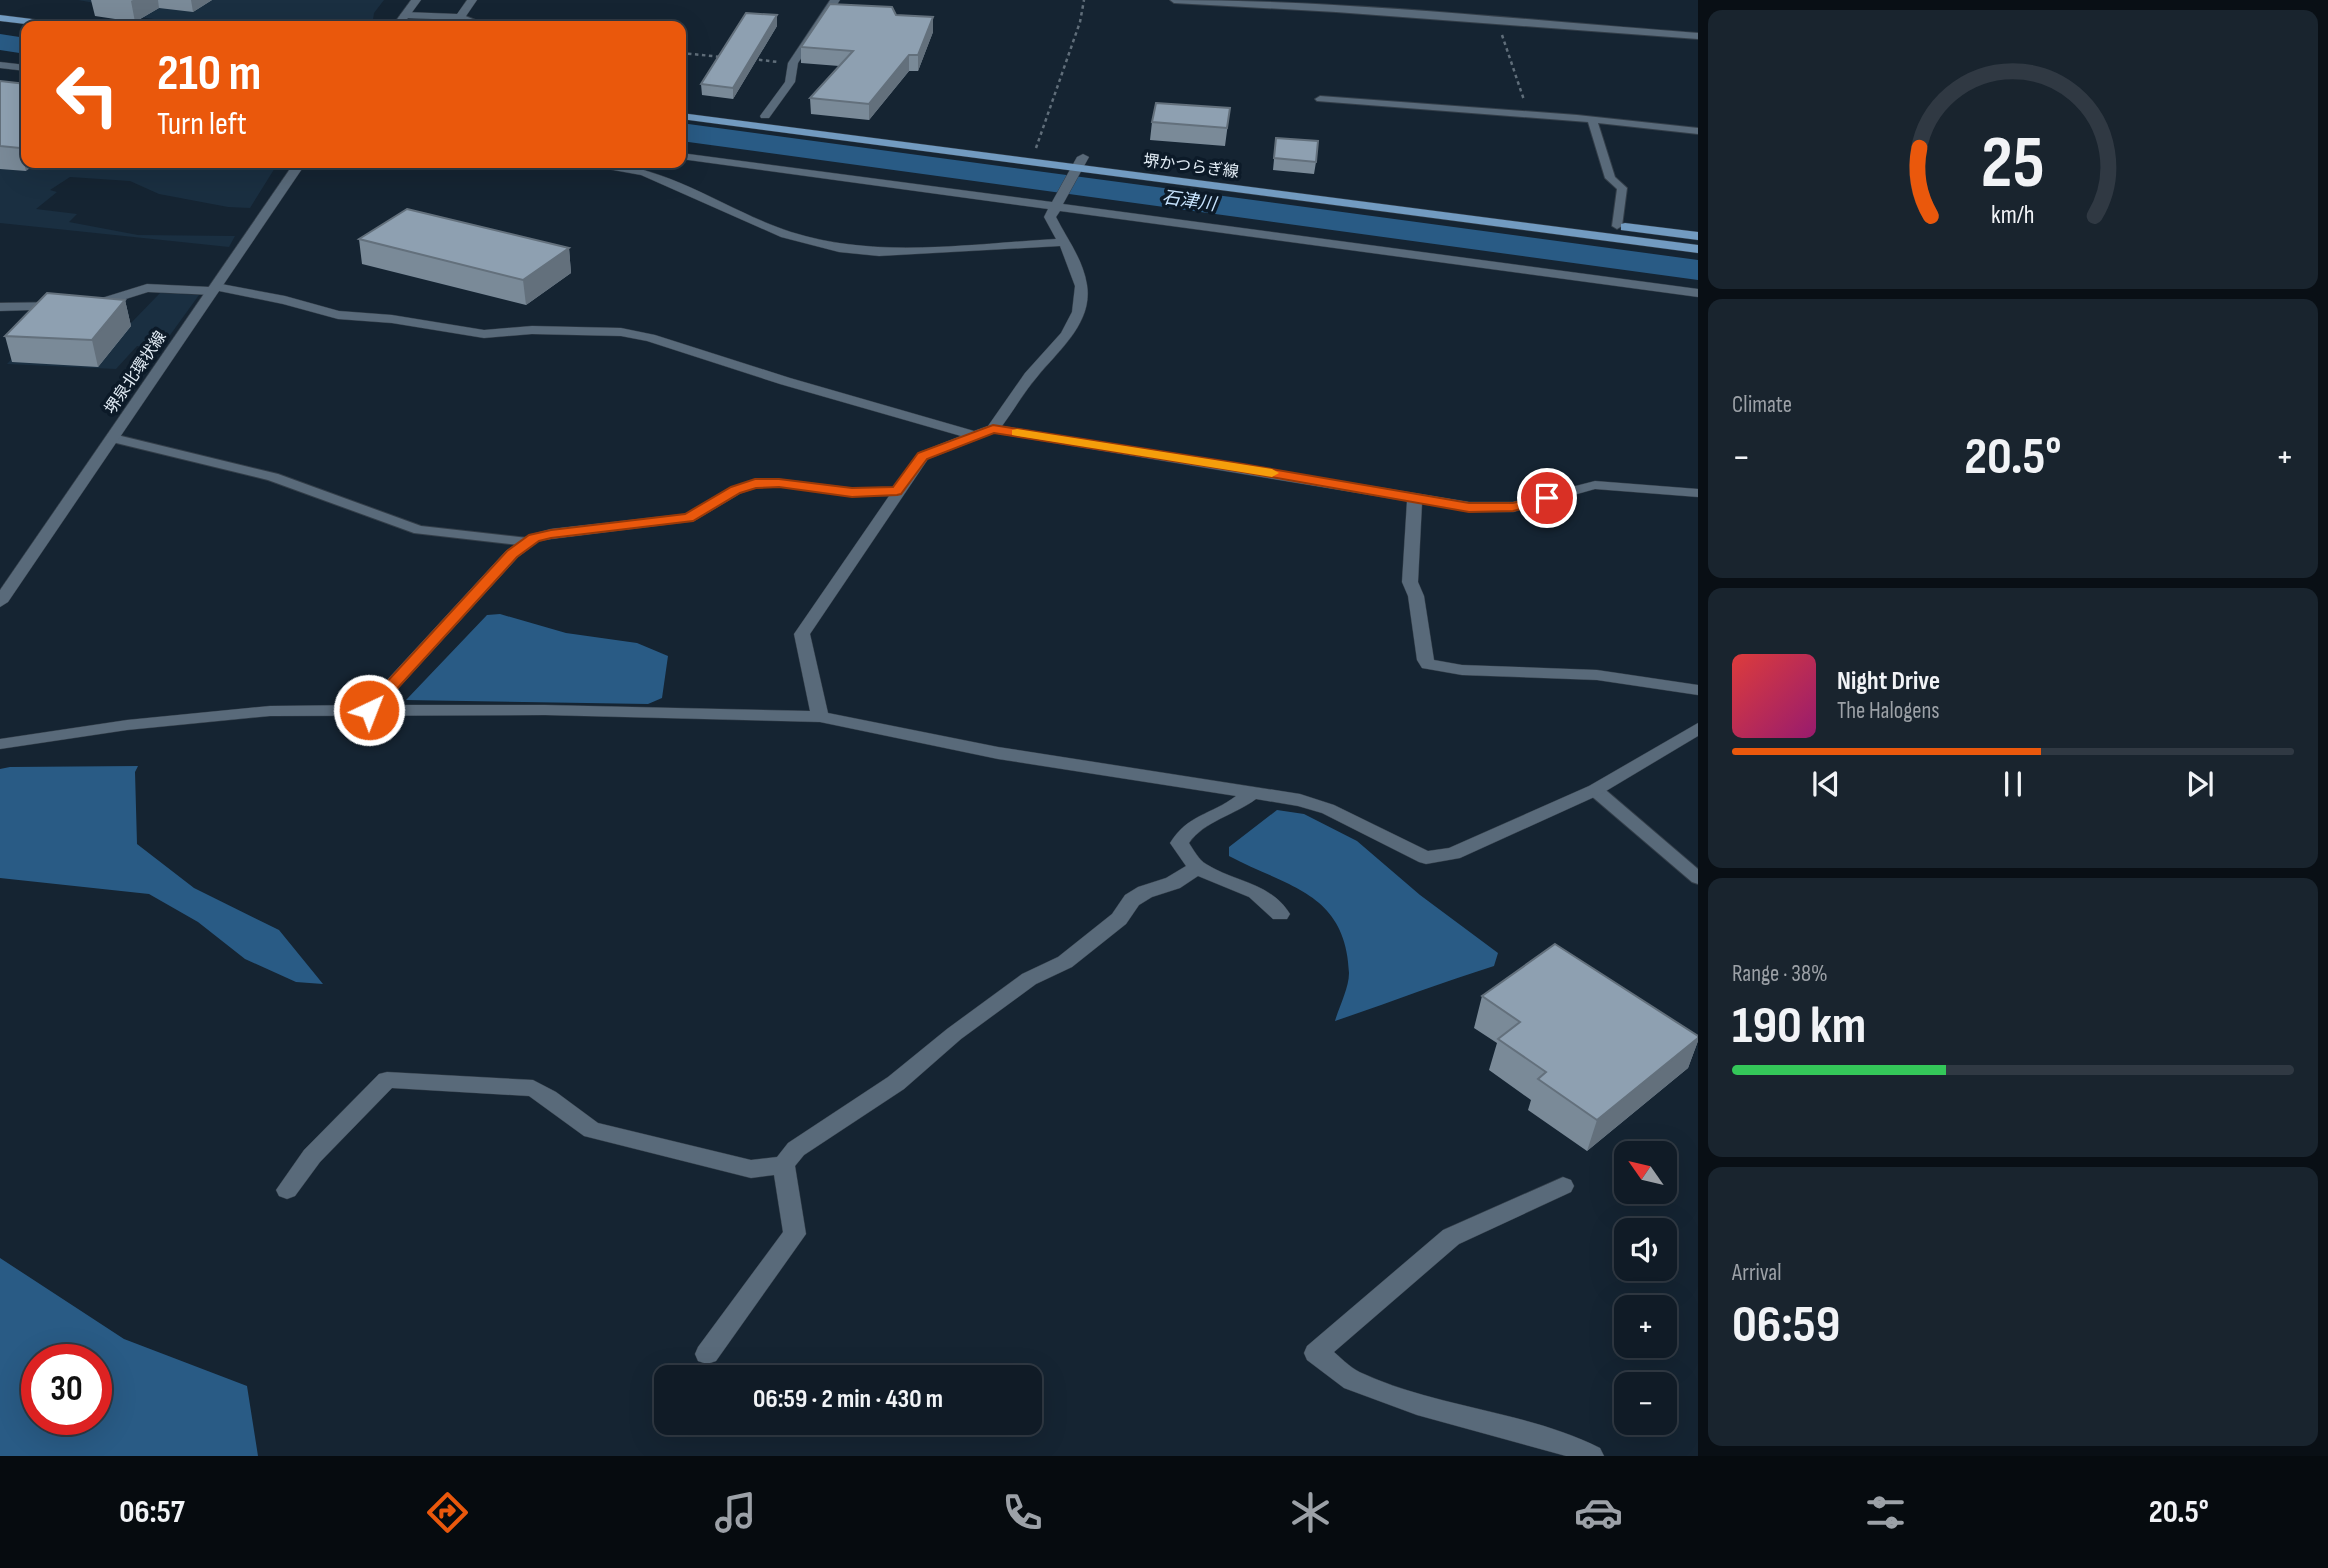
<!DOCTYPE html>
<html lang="en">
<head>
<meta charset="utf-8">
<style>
  body { margin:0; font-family:"Sofia Sans Condensed","Noto Sans JP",sans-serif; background:#19242e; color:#f1f3f6; height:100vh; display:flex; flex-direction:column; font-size:26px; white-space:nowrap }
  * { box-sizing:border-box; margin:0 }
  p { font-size:23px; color:#9ca1a7 }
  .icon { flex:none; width:38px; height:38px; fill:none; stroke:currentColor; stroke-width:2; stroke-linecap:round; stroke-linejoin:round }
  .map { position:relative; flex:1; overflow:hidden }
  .details { display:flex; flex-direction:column; gap:10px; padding:10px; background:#090f15; width:630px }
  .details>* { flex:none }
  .top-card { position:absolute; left:21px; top:21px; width:665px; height:147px; border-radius:14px; box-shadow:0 7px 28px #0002,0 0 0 2px #303943; background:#ea580c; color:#fff; overflow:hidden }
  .needle { width:46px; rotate:304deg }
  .tools { position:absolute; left:1614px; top:1141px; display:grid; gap:14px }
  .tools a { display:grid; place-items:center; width:63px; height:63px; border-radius:14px; background:#101b26; box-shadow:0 7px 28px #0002,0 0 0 2px #303943; font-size:35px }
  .speed { position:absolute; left:21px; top:1344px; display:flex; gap:14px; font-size:35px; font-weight:700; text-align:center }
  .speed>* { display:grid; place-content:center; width:91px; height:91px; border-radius:50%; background:#101b26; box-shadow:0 7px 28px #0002,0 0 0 2px #303943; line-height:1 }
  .speed .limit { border:10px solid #d22; background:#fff; color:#111 }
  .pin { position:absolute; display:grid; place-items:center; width:60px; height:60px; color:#fff; margin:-30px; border:4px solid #fff; border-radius:50%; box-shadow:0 2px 7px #0007 }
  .me { position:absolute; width:77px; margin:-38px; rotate:43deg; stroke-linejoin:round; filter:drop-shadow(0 0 5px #0008) }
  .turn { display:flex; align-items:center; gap:24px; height:147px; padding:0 21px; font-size:32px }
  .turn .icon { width:91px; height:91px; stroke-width:2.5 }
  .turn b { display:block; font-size:49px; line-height:60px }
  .big { font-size:52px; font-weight:700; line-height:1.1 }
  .details .tile { flex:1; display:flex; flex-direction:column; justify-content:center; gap:10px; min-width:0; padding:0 24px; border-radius:14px; background:#19242e }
  .details .dial { align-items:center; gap:0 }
  .dial svg { height:182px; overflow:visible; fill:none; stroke:#303943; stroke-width:7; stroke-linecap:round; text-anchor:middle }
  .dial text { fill:#f1f3f6; stroke:none }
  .song { display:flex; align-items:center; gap:21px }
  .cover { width:84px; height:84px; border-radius:10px; background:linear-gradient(135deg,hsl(0 70% 55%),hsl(320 70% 35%)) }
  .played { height:7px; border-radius:4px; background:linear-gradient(90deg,#ea580c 55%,#303943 55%) }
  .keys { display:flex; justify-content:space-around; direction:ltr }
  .heat { display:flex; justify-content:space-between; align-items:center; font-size:38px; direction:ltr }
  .charge { height:10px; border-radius:5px; background:linear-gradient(90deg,#34c759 38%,#303943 0) }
  .trip { position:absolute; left:654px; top:1365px; width:388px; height:70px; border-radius:14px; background:#101b26; box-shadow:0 7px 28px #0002,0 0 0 2px #303943; font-weight:700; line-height:70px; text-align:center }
  .menu { display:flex; height:112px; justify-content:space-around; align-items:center; background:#060b0f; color:#9ca1a7 }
  .menu .icon { width:49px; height:49px }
  .menu .current { color:#ea580c }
  .menu b { font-size:32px; color:#f1f3f6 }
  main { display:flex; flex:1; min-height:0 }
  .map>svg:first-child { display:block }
  .built { fill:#1a2f41 }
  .water { fill:#295b85; fill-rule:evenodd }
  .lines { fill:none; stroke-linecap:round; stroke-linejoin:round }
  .river { fill:#295b85; fill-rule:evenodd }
  .lane-casing { stroke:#333e49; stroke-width:2 }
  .street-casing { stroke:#333e49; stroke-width:1 }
  .secondary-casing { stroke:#333e49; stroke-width:1 }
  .primary-casing { stroke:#333e49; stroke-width:1 }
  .path { stroke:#606e7a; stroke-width:2.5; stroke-dasharray:3.5 3.5; stroke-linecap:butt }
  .lane { fill:#596a7a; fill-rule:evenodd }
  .street { fill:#596a7a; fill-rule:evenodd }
  .secondary { fill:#596a7a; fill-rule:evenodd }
  .primary { fill:#729bc1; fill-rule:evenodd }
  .wall { fill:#7a8a98 }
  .shaded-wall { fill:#63707c }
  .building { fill:#8ea0b1; stroke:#63707c; stroke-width:2 }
  .route { fill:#ea580c; stroke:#983908; stroke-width:2 }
  .slow { fill:#f59e0b }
  .labels { text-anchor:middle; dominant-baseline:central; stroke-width:7; stroke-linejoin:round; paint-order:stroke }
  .far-street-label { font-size:16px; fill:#e2ecf5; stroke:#0c1a28 }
  .far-water-label { font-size:18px; font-style:italic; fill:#c8e4fe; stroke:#0c1a28 }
</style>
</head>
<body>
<main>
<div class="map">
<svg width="1698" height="1456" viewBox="0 0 1698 1456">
  <rect width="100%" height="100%" fill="#152432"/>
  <path class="built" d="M 78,0 L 384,0 L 374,13 L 372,26 L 322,22 L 315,26 L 192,26 L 193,24 L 115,14 L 112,6 Z
    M 0,99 L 26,163 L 278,163 L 250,208 L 228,207 L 159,194 L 130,181 L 70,177 L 50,190 L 57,192 L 36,209 L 77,214 L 69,222 L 138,235 L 235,236 L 229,247 L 0,223 Z
    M 160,293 L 199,295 L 160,349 L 137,346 L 116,369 L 7,364 L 50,317 L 131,323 Z"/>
  <path class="water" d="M 500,614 L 566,633 L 637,643 L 668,656 L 662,698 L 648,704 L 406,700 L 487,615 Z
    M 138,766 L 135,772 L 137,844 L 194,888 L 279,930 L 323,984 L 296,982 L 245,959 L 198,922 L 149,894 L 0,878 L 0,769 L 10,767 Z
    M 1277,810 L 1304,814 L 1357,841 L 1420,895 L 1498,953 L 1494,966 C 1440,983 1388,1003 1335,1021 C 1339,1007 1349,988 1349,973 C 1346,892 1287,887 1229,856 L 1229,847 Z
    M 0,1258 L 124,1339 L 247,1386 L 258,1456 L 0,1456 ZM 37,1360 L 96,1360 L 96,1419 L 37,1419 Z"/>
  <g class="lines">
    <path class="river" d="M 0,34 L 26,38 L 26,54 L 0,50 Z
      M 681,123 L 1698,260 L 1698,280 L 681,141 Z"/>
    <g class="lane-casing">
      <path id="lane" d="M 1170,0 C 1346,0 1522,20 1698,33 L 1698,39 L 1336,12 L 1174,3 Z
        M 457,15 L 463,15 L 490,26 L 477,26 L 457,19 Z
        M 1320,96 L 1577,115 L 1698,128 L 1698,134 L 1598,123 L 1615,177 L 1627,188 L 1622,226 L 1617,229 L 1612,226 L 1617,189 L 1605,178 L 1588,122 L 1317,101 L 1315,99 Z
        M 113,434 L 278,474 L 421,526 L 528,538 L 535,542 L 528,546 L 414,533 L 268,480 L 108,441 L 108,435 Z
        M 1595,785 L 1601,786 L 1698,869 L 1698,884 L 1692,882 L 1589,794 L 1587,790 Z"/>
    </g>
    <g class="street-casing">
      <path id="street" d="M 467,0 L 477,0 L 464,19 L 460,20 L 405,18 L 400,15 L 405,12 L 457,14 Z
        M 830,0 L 840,0 L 798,63 L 795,82 L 769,118 L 761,118 L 760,116 L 785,82 L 788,63 Z
        M 0,62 L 26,65 L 26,71 L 0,68 Z
        M 681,153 L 1052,202 L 1077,157 L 1083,154 L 1089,157 L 1063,204 L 1698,289 L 1698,297 L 1060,211 L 1056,217 C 1067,239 1083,259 1087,285 C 1093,323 1059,350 1037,377 C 1024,392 1014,410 1002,426 L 1469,502 L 1513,502 L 1595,481 L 1698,489 L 1698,497 L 1595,489 L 1513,512 L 1469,512 L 1422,503 L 1418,582 L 1424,596 L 1434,660 L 1462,665 L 1597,670 L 1698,685 L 1698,695 L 1597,680 L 1462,675 L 1422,668 L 1417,660 L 1408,596 L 1402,582 L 1407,501 L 994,433 L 928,459 L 810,634 L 828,713 L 998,747 L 1300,794 L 1334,805 L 1428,851 L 1449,848 L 1589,786 L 1698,723 L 1698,736 L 1601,794 L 1460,858 L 1426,864 L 1419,862 L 1322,813 L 1298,806 L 1256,799 C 1235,815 1204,821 1189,843 C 1193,849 1199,860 1206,864 C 1234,882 1270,882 1290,914 L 1287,919 L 1273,919 L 1249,897 L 1198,876 L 1180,888 L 1152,897 L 1139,905 L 1126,924 L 1072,967 L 1036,984 L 961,1039 L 904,1089 L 804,1155 L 795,1166 L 806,1234 L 716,1361 L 707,1364 L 698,1361 L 695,1354 L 698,1347 L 783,1232 L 774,1175 L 751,1178 L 584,1136 L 529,1096 L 392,1088 L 320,1162 L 295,1196 L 287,1199 L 279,1196 L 276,1190 L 304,1150 L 379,1074 L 387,1072 L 533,1080 L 556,1092 L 598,1123 L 751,1160 L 777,1157 L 788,1143 L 888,1077 L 947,1029 L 1022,974 L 1058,957 L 1112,914 L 1125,895 L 1138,887 L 1166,878 L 1186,866 L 1170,843 C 1188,814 1211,815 1236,796 L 998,759 L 820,722 L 545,715 L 270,716 L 127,730 L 0,749 L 0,739 L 127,720 L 270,706 L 364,705 L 506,551 L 529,535 L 551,529 L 685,514 L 731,487 L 755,480 L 779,479 L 852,488 L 895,487 L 918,453 L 961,436 L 780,384 L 647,341 L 621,336 L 532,334 L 484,338 L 392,323 L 338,319 L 283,304 L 219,291 L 213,295 L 148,292 L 94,309 L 88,305 L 89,302 L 147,284 L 210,287 L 216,283 L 285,296 L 339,311 L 392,315 L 484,330 L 532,326 L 621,328 L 655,335 L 790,378 L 974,431 L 988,426 L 1025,373 L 1061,333 L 1072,312 L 1075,286 L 1060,246 L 879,256 L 839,252 L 781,237 L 641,175 L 591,166 L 585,163 C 661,159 721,209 791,232 C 876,259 968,244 1056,239 L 1044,217 L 1048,209 L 681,159 ZM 779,487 L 852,496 L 889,496 L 794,634 L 810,711 L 545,705 L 383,705 L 518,557 L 539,541 L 551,539 L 694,521 L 741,493 L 756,488 Z
        M 59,302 L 64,303 L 64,309 L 0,311 L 0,303 Z
        M 1563,1177 L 1571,1180 L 1574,1186 L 1571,1192 L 1459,1244 L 1334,1352 C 1343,1360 1353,1370 1364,1374 C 1439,1408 1526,1411 1600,1448 L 1604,1456 L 1566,1456 L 1417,1415 L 1344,1388 L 1307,1360 L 1304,1353 L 1307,1346 L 1443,1230 Z"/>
    </g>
    <g class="secondary-casing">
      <path id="secondary" d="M 411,0 L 421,0 L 402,26 L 392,26 Z
        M 294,163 L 306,163 L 8,602 L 0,607 L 0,590 Z"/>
    </g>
    <g class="primary-casing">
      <path id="primary" d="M 0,15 L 64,23 L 69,26 L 42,26 L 0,21 Z
        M 681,113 L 1698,245 L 1698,253 L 681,119 Z
        M 1625,223 L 1698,232 L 1698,240 L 1621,230 L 1621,224 Z"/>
    </g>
    <path class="path" d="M 1502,35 L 1524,100
      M 681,53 L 722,57
      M 752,59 L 778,62
      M 1036,148 L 1080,22 L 1084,0"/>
    <use href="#lane" class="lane"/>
    <use href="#street" class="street"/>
    <use href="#secondary" class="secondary"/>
    <use href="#primary" class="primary"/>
  </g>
  <path class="wall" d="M 91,0 L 212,0 L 193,12 L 159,8 L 135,22 L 95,16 Z
    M 777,15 L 777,26 L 733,99 L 702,95 L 701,84 Z
    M 896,15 L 933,32 L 918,71 L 909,71 L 869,120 L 811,114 L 810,98 L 839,66 L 801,63 L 801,47 Z
    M 0,81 L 26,84 L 26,171 L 0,169 Z
    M 1230,108 L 1225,146 L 1150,140 L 1152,122 Z
    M 1276,138 L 1316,162 L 1314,174 L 1273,170 Z
    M 359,239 L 569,248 L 571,273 L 526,305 L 362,264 Z
    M 125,300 L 131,326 L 98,367 L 12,362 L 5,336 Z
    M 1482,996 L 1698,1036 L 1698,1041 L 1688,1068 L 1587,1151 L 1528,1110 L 1531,1100 L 1489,1070 L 1497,1043 L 1474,1028 Z"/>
  <path class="shaded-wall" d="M 133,0 L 158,0 L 159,8 L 135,22 L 131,1 Z
    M 191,0 L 212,0 L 193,12 Z
    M 777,15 L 777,26 L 733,99 L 733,88 Z
    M 933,17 L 933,32 L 918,71 L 918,55 Z
    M 909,55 L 909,71 L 869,120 L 869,104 Z
    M 26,143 L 26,163 L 37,163 L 26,171 L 20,148 Z
    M 569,248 L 571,273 L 526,305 L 523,280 Z
    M 125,300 L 131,326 L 98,367 L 92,340 Z
    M 1698,1038 L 1698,1041 L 1688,1068 L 1587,1151 L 1597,1120 Z"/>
  <path class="building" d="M 830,4 L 892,7 L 896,15 L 933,17 L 918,55 L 909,55 L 869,104 L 810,98 L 853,51 L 801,47 Z
    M 746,13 L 777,15 L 733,88 L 701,84 Z
    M 0,81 L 26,84 L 26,143 L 20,148 L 0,146 Z
    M 1156,103 L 1230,108 L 1227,128 L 1152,122 Z
    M 1276,138 L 1318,141 L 1316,162 L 1274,158 Z
    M 407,209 L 569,248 L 523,280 L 359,239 Z
    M 47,293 L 125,300 L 92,340 L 5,336 Z
    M 1555,944 L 1698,1036 L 1698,1038 L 1597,1120 L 1538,1079 L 1546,1072 L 1498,1039 L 1520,1022 L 1482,996 Z"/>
  <path class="route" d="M 993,425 L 1243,464 L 1469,503 L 1513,503 L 1547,494 L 1554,498 L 1552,501 L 1513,511 L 1469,512 L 1243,472 L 994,433 L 927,459 L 901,494 L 897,495 L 852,497 L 779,487 L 756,488 L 740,493 L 693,521 L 551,538 L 539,541 L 517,557 L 374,714 L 369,715 L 361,710 L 507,551 L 529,535 L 551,530 L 685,514 L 731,487 L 755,479 L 779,479 L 852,488 L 893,487 L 918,453 Z"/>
  <path class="slow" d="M 1017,429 L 1272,469 L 1279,473 L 1272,477 L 1012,435 L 1012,430 Z"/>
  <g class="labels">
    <g class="far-street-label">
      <text transform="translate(1191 167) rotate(7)">堺かつらぎ線</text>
      <text transform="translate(136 373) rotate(-56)">堺泉北環状線</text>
    </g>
    <g class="far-water-label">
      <text transform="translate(1189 201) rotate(8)">石津川</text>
    </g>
  </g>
</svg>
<div class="tools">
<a><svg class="needle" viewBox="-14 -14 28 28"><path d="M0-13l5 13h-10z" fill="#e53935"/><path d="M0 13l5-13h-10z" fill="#9ca1a7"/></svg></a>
<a><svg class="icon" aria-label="sound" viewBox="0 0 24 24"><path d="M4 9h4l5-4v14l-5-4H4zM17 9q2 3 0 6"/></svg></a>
<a>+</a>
<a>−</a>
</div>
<div class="speed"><div class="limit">30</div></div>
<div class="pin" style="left:1547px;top:498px;background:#d93025"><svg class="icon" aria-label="arrive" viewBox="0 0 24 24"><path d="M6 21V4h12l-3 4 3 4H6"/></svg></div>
<svg class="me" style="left:369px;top:710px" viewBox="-20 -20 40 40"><circle r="17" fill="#ea580c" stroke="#fff" stroke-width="3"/><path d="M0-11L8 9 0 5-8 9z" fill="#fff"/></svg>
<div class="trip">06:59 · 2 min · 430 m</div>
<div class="top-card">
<div class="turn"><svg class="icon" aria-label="left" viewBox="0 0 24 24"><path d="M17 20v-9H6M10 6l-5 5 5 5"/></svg><div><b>210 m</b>Turn left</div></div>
</div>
</div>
<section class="details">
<div class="tile dial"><svg viewBox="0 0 100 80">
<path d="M14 69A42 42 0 1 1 86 69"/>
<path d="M14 69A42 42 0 0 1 9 39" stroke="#ea580c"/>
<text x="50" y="56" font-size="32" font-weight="700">25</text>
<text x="50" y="72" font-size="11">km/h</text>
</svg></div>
<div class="tile"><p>Climate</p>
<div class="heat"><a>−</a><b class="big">20.5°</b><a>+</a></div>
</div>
<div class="tile">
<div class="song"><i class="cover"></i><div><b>Night Drive</b><p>The Halogens</p></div></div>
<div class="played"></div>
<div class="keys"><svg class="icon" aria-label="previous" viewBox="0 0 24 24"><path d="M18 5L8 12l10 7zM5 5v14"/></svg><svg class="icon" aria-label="pause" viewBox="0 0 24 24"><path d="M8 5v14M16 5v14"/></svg><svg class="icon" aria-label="next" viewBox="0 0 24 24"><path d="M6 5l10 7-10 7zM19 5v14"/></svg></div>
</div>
<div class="tile"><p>Range · 38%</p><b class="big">190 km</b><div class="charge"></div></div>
<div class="tile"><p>Arrival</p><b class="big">06:59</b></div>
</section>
</main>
<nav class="menu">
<b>06:57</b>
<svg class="icon current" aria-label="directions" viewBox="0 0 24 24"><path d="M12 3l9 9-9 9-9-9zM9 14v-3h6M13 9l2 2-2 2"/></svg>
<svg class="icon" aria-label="music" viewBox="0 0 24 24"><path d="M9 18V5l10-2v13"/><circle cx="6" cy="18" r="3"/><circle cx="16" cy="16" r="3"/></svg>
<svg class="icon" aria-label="phone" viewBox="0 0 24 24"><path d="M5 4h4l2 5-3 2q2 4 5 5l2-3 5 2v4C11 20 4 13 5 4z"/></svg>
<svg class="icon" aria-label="climate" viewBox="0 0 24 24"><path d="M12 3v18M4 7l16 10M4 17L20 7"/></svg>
<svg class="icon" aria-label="car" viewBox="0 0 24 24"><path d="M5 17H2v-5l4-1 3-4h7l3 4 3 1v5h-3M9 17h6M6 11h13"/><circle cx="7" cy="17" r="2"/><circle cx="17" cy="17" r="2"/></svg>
<svg class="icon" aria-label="filters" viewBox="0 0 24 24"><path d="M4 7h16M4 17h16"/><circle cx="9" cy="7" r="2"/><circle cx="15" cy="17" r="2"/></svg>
<b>20.5°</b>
</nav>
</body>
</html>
